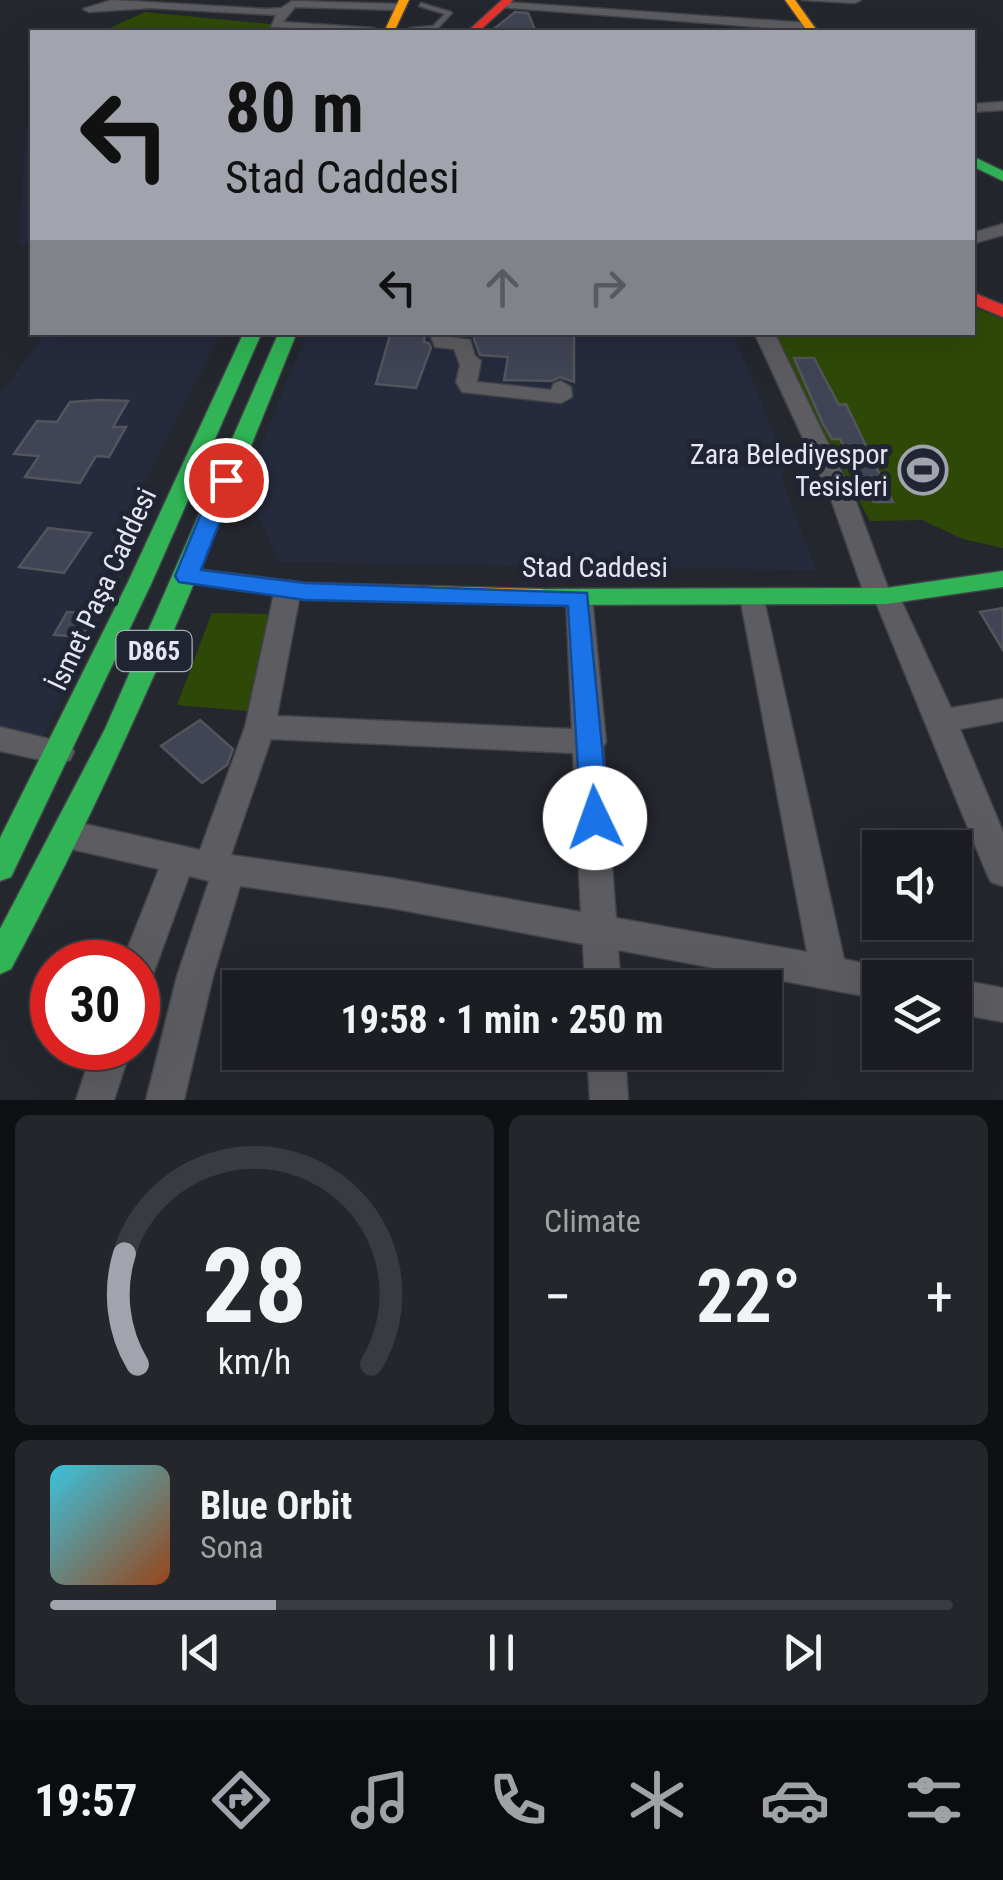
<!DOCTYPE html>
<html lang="en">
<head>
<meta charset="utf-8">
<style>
  body { margin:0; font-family:"Roboto Condensed",sans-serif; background:#25262b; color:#f1f3f6; height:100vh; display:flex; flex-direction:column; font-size:38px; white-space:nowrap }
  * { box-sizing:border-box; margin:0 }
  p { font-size:32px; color:#a0a2a6 }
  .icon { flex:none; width:55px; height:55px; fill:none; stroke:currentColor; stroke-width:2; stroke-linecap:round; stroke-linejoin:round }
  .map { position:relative; height:1100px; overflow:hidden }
  .side { display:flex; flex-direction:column; gap:15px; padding:15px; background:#0f1013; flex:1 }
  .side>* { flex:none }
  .guide { position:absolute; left:30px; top:30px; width:945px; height:305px; border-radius:0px; box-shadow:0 10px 40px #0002,0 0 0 2px #3a3b41; background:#a1a4ad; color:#111; overflow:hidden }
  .tools { position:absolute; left:862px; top:830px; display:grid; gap:20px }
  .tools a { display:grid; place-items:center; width:110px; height:110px; border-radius:0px; background:#1c1d23; box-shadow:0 10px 40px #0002,0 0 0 2px #3a3b41; font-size:50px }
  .speed { position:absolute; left:30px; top:940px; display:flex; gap:20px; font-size:50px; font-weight:700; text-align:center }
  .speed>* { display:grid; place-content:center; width:130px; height:130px; border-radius:50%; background:#1c1d23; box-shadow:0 10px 40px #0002,0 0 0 2px #3a3b41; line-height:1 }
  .speed .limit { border:15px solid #d22; background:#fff; color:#111 }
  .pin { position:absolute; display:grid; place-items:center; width:85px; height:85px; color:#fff; margin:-42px; border:5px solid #fff; border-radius:50%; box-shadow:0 2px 10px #0007 }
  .me { position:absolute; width:110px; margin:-55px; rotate:357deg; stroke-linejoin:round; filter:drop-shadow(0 0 8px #0008) }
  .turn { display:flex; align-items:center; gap:35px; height:210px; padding:0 30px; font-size:45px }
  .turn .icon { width:130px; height:130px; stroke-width:2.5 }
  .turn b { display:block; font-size:70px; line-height:85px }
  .lanes { display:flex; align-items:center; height:95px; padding:0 30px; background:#0003; justify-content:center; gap:50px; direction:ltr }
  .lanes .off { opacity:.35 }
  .big { font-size:75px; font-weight:700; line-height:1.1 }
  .side .card { flex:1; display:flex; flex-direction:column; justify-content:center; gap:15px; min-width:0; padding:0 35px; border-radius:15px; background:#25262b }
  .side .dial { align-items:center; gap:0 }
  .dial svg { height:260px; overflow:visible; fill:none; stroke:#3a3b41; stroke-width:7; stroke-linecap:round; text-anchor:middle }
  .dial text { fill:#f1f3f6; stroke:none }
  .song { display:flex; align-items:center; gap:30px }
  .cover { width:120px; height:120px; border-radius:15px; background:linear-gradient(135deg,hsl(190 70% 55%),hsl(20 70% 35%)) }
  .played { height:10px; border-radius:5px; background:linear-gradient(90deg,#a1a4ad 25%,#3a3b41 25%) }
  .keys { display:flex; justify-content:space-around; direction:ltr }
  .heat { display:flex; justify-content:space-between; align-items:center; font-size:55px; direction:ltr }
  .side .tiles { flex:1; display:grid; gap:15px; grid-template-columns:1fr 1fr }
  .card:last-child { grid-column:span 2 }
  .trip { position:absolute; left:222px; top:970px; width:560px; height:100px; border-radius:0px; background:#1c1d23; box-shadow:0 10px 40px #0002,0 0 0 2px #3a3b41; font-weight:700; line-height:100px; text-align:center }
  .menu { display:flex; height:160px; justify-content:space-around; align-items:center; background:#0b0c0e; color:#a0a2a6 }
  .menu .icon { width:70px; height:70px }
  .menu .current { color:#a1a4ad }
  .menu b { font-size:45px; color:#f1f3f6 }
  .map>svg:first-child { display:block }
  .built { fill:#262a3d }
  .green { fill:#2e4907 }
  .building { fill:#414455; stroke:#53555c; stroke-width:2.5 }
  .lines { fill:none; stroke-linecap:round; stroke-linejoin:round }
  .lane-casing { stroke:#414349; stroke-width:3 }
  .street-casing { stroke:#414349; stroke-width:3 }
  .fast-casing { stroke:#414349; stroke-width:3 }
  .slow-casing { stroke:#414349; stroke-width:3 }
  .jam-casing { stroke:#414349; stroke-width:3 }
  .lane { fill:#5d5d61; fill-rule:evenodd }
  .street { fill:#5d5d61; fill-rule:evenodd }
  .fast { fill:#30b455; fill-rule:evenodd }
  .slow { fill:#ff9f0a; fill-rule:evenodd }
  .jam { fill:#e5322d; fill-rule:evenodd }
  .route { fill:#1a73e8; stroke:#114b97; stroke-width:2.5 }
  .labels { text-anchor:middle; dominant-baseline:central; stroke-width:10; stroke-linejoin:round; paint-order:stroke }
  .shield { fill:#212533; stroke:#aaadb8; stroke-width:2.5 }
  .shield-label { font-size:25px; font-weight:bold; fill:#e4e7f1 }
  .poi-label { font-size:28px; fill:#e4e7f1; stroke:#212533; text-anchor:end }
  .street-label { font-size:28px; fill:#e4e7f1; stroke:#212533 }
</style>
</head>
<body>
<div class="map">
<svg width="1003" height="1100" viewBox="0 0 1003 1100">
  <rect width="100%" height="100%" fill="#25272f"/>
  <path class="built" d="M 32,124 L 32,246 L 19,245 L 25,131 Z
    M 45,333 L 221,333 L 135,500 L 148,525 L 41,739 L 0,729 L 0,395 Z
    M 307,333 L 734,333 L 779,447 L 783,483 L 816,570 L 279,562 L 245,486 Z"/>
  <path class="green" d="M 145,12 L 351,32 L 101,32 Z
    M 973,307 L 1003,319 L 1003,548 L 963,539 L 922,520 L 870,521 L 770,333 L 972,332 Z
    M 212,613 L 269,614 L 247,711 L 177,705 Z"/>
  <path class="building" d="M 515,12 L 528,13 L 536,32 L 490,32 Z
    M 391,332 L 425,332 L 424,342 L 429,343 L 431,348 L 416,388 L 376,384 Z
    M 511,332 L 574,332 L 574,382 L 560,377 L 551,381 L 504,380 L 508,357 L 480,355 L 474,339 L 476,334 Z
    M 794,358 L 814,358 L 839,405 L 846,404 L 893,502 L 874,502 L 840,439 L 832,439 L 823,424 Z
    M 101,400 L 128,401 L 113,427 L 126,427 L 109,457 L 96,456 L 80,483 L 25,477 L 39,456 L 14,454 L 37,421 L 57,422 L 70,402 Z
    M 48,528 L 91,533 L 64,573 L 19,567 Z
    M 1003,608 L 1003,650 L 980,612 Z
    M 67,612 L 95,613 L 82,637 L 54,635 Z
    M 200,720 L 233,749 L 227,765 L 202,783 L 161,746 Z"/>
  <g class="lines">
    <g class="lane-casing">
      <path id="lane" d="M 421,3 L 451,12 L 452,13 L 437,29 L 408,31 L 410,28 L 433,26 L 445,14 L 419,6 Z"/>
    </g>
    <g class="street-casing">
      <path id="street" d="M 112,0 L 267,9 L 281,8 L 292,1 L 400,4 L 406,7 L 400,10 L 295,7 L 283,22 L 374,28 L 380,32 L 271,27 L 276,15 L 150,8 L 89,12 L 83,9 Z
        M 802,0 L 861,0 L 855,3 Z
        M 503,2 L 809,23 L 815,27 L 809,31 L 499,7 Z
        M 1003,102 L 1003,110 L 972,112 L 972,104 Z
        M 1003,224 L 1003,235 L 972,244 L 972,233 Z
        M 429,332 L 449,332 L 450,337 L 470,340 L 475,356 L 481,361 L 477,382 L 551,390 L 554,383 L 561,381 L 571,387 L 572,397 L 561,403 L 462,392 L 456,382 L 460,365 L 454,349 L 435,347 Z
        M 754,332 L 774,332 L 855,499 L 888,588 L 899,596 L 951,708 L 1003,699 L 1003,721 L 960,729 L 1003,832 L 1003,886 L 991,882 L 986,872 L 877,605 L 865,596 L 831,499 Z
        M 288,580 L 297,583 L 301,589 L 277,716 L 572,729 L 566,598 L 570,592 L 588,592 L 592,598 L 606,742 L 603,747 L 616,918 L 807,952 L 740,597 L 744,591 L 762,591 L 844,959 L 893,970 L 896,978 L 880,978 L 880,999 L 618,950 L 621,988 L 585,988 L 583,944 L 391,908 L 240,886 L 213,976 L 184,1100 L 146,1100 L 177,976 L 209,881 L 189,876 L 151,980 L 138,985 L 138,962 L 122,962 L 159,869 L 71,849 L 60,845 L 55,835 L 60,825 L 71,821 L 200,850 L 245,727 L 275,589 L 279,583 ZM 271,739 L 573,753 L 581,912 L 391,878 L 231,855 Z
        M 0,727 L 70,744 L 74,752 L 70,760 L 59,764 L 0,751 Z
        M 955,979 L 1003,988 L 1003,1022 L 955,1013 Z
        M 93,1048 L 131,1048 L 114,1100 L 76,1100 Z
        M 587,1052 L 625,1052 L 628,1100 L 590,1100 Z"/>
    </g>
    <g class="fast-casing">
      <path id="fast" d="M 972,156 L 1003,171 L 1003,181 L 972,166 Z
        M 244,332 L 262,332 L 152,582 L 11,877 L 0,881 L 0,838 L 128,582 Z
        M 279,332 L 297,332 C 210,549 122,764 11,969 L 0,974 L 0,929 L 105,729 Z
        M 1003,571 L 1003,587 L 886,604 L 542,605 L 530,597 L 542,589 L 886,588 Z"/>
    </g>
    <g class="slow-casing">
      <path id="slow" d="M 399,0 L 409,0 L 394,32 L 384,32 Z
        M 785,0 L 795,0 L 818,32 L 808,32 Z
        M 187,568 L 305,583 L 542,589 L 554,597 L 542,605 L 305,599 L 179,581 L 175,576 L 179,571 Z"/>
    </g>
    <g class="jam-casing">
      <path id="jam" d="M 502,0 L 513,0 L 478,32 L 467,32 Z
        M 972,292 L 1003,305 L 1003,317 L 972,304 Z"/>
    </g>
    <use href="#lane" class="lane"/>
    <use href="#street" class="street"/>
    <use href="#fast" class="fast"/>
    <use href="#slow" class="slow"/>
    <use href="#jam" class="jam"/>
  </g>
  <path class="route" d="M 226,473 L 236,480 L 201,570 L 305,583 L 587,593 L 609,818 L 605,827 L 595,830 L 585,827 L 581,818 L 568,606 L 305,600 L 179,582 L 175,576 L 215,480 Z"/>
  <defs>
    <g id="stadium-ring" transform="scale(2.5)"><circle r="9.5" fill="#212533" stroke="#a1a4ad" stroke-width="1.5"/><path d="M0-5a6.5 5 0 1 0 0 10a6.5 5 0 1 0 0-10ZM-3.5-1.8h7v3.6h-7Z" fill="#a1a4ad"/></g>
  </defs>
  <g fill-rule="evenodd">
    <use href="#stadium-ring" x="923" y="470"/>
  </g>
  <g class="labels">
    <rect class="shield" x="116.5" y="631" width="75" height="40" rx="8"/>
    <g class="shield-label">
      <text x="154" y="651">D865</text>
    </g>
    <g class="poi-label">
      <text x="888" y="454">Zara Belediyespor<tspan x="888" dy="32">Tesisleri</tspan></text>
    </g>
    <g class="street-label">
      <text x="595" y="567">Stad Caddesi</text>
      <text transform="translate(102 589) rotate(-65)">İsmet Paşa Caddesi</text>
    </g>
  </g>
</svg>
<div class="tools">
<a><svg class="icon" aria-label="sound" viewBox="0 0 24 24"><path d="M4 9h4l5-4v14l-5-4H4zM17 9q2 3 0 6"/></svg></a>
<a><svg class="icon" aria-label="layers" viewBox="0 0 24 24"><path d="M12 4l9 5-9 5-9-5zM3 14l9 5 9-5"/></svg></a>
</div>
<div class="speed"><div class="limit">30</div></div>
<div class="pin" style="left:226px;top:480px;background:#d93025"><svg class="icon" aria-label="arrive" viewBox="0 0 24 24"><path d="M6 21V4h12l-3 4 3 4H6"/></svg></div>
<svg class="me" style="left:595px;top:818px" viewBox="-20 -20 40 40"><circle r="19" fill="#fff"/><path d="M0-13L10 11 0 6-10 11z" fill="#1a73e8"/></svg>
<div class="trip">19:58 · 1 min · 250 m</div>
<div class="guide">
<div class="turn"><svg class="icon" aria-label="left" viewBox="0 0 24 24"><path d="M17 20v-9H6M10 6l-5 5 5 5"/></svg><div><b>80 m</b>Stad Caddesi</div></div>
<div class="lanes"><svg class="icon" aria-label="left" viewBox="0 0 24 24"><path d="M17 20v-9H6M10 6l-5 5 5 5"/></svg><svg class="icon off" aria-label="ahead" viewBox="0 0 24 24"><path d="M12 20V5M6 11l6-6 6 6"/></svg><svg class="icon off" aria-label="right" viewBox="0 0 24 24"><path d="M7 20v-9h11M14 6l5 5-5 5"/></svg></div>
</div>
</div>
<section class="side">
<div class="tiles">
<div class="card dial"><svg viewBox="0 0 100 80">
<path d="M14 69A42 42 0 1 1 86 69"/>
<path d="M14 69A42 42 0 0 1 10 35" stroke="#a1a4ad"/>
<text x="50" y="56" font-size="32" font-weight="700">28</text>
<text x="50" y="72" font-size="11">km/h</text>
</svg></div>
<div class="card"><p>Climate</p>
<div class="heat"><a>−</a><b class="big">22°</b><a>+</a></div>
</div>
<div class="card">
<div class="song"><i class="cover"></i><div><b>Blue Orbit</b><p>Sona</p></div></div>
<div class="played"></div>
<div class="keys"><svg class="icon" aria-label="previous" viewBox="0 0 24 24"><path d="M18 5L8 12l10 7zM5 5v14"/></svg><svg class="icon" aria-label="pause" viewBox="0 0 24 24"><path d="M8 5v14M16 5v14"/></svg><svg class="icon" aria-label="next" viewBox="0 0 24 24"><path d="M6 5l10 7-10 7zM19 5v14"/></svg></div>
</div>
</div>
</section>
<nav class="menu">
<b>19:57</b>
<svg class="icon current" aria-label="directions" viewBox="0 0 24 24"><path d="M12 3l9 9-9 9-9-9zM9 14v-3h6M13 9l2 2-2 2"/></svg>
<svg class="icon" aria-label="music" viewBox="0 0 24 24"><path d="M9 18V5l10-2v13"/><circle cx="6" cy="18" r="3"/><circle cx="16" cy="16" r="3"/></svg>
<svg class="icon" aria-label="phone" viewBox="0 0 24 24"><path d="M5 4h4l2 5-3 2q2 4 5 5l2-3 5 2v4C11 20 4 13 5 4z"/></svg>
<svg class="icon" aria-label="climate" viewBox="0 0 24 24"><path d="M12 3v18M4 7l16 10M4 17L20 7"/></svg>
<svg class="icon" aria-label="car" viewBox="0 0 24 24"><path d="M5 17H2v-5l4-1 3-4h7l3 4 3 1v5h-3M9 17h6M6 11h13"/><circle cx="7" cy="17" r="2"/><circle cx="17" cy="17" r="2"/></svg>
<svg class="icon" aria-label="filters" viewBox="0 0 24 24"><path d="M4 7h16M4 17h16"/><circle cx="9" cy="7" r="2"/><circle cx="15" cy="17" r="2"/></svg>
</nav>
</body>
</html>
